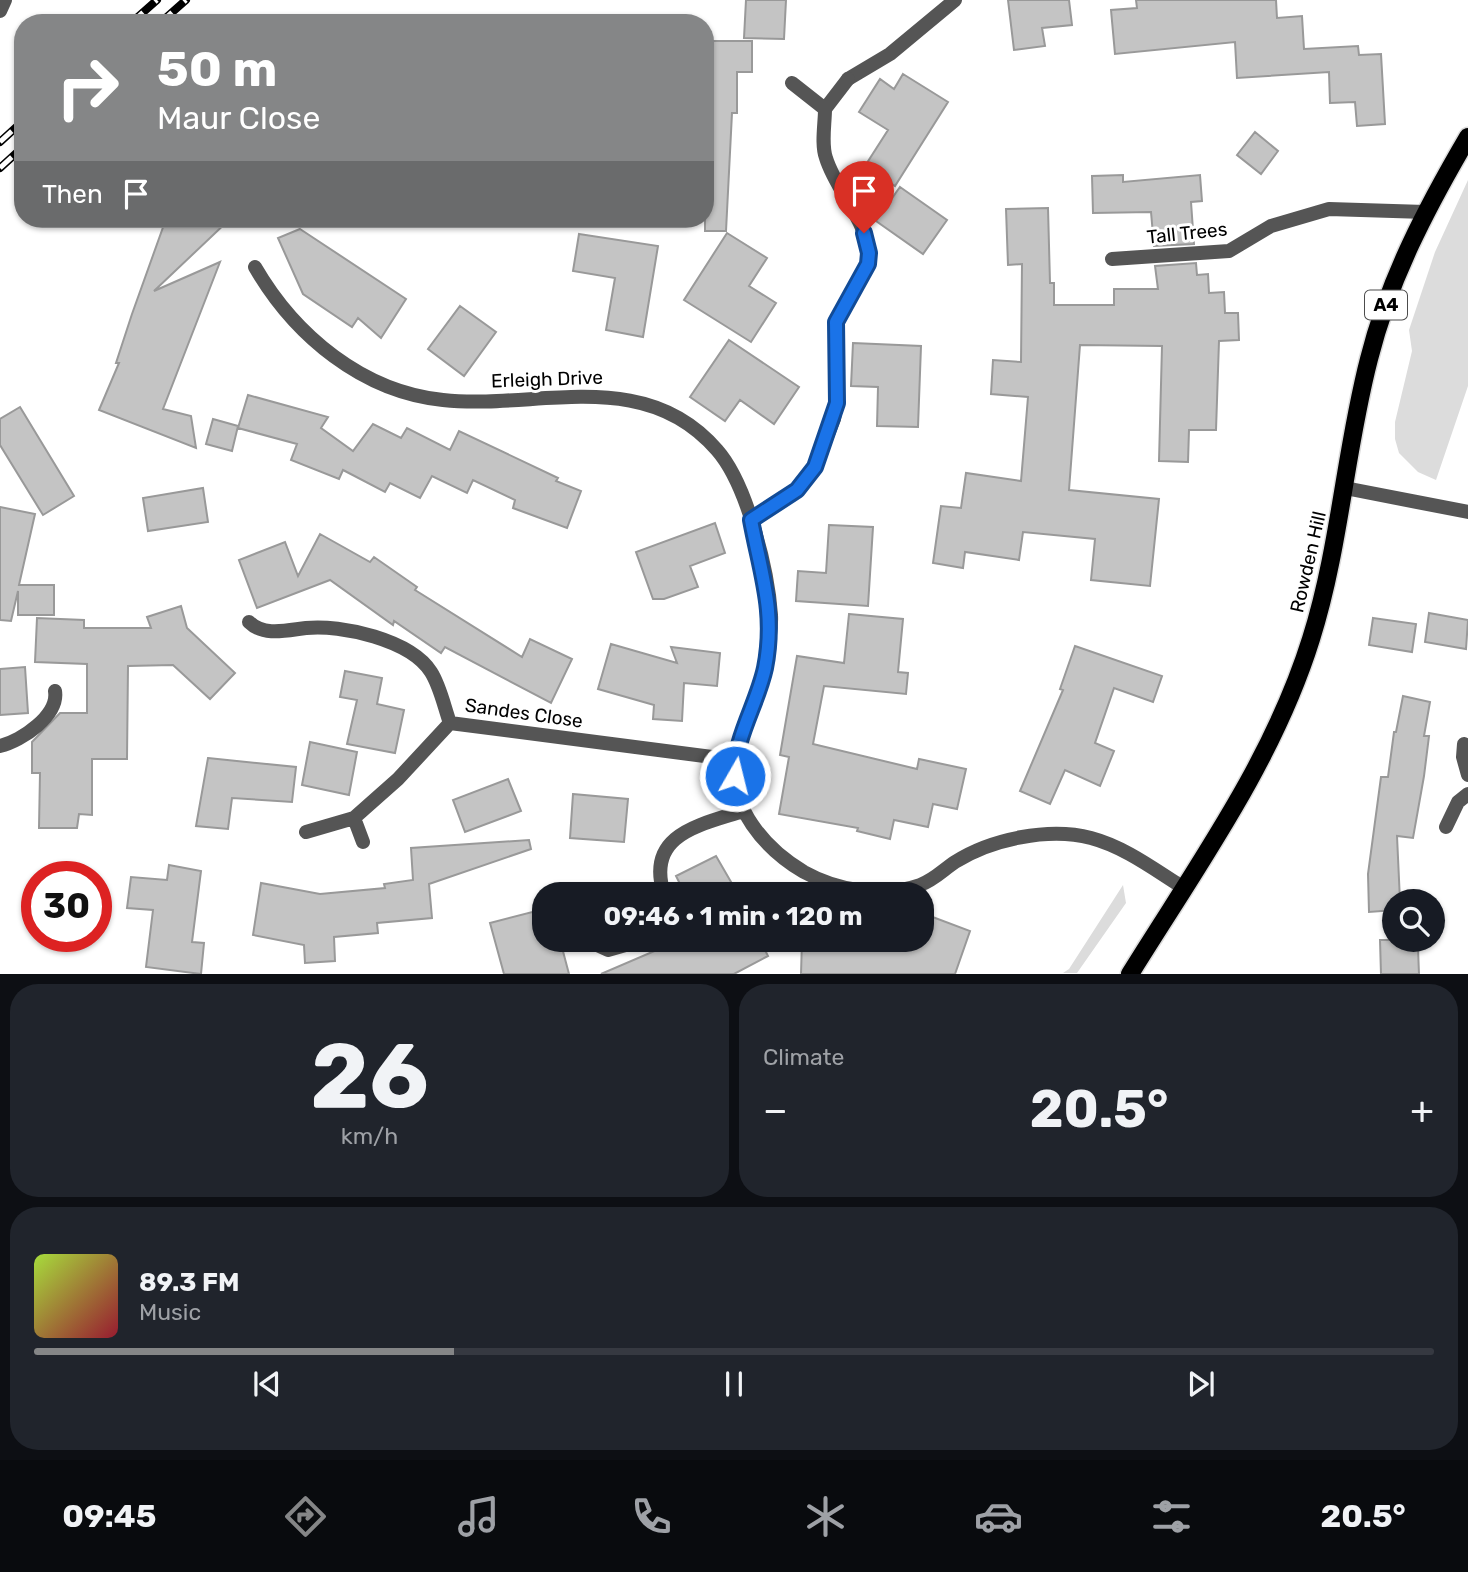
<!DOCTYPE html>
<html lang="en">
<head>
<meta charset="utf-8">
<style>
  body { margin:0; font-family:Rubik,sans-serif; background:#20242c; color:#f1f3f6; height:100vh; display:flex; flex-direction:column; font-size:26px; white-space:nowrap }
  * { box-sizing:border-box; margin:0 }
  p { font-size:23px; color:#9ea1a6 }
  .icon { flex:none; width:38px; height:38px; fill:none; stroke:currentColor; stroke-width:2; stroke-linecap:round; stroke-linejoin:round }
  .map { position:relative; height:974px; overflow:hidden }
  .drawer { display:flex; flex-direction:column; gap:10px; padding:10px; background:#0d0f14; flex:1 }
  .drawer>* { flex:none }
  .top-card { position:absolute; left:14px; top:14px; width:700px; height:214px; border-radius:28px; box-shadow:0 2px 5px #0004; background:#858687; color:#fff; overflow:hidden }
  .buttons { position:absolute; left:1382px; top:889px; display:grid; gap:14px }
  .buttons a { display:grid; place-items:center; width:63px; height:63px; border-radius:50%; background:#171b24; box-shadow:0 2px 5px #0004; font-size:35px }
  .speed { position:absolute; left:21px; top:861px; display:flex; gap:14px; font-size:35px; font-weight:700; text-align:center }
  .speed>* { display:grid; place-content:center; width:91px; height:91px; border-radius:50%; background:#171b24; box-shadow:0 2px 5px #0004; line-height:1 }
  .speed .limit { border:10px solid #d22; background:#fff; color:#111 }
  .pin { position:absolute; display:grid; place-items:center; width:60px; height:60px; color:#fff; margin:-72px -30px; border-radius:50% 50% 50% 0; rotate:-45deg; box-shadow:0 0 7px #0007 }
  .pin .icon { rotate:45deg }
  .me { position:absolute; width:77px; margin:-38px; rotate:8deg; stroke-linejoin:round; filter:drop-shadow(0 0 5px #0008) }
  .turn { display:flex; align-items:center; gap:24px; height:147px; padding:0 28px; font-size:32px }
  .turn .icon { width:91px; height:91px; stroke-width:2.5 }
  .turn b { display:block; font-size:49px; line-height:60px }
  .then { display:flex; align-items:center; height:66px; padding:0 28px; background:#0003; gap:14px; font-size:26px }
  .big { font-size:52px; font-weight:700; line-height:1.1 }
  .drawer .widget { flex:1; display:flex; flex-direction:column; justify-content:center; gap:10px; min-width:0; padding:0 24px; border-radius:28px; background:#20242c }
  .drawer .dial { align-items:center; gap:0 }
  .dial b { font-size:91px; line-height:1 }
  .song { display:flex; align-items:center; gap:21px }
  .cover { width:84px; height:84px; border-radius:10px; background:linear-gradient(135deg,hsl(80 70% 55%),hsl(350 70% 35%)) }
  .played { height:7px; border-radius:4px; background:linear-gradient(90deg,#858687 30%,#363941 30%) }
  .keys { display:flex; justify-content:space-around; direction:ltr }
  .heat { display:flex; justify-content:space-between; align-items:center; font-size:38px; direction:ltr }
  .drawer .tiles { flex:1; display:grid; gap:10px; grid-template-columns:1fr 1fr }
  .widget:last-child { grid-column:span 2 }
  .trip { position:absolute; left:532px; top:882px; width:402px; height:70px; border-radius:28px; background:#171b24; box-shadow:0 2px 5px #0004; font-weight:700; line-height:70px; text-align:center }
  .tabs { display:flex; height:112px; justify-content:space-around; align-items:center; background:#090b0e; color:#9ea1a6 }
  .tabs .icon { width:49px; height:49px }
  .tabs .current { color:#858687 }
  .tabs b { font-size:32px; color:#f1f3f6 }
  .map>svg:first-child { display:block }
  .grass { fill:#dcdcdc }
  .building { fill:#c4c4c4; stroke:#999; stroke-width:2 }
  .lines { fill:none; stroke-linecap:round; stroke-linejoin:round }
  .primary-casing { stroke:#dbdbdb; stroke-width:21 }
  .lane { stroke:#555; stroke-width:14 }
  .street { stroke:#555; stroke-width:14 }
  .primary { stroke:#000; stroke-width:18 }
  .rail-casing { stroke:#000; stroke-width:8 }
  .rail { stroke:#fff; stroke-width:5; stroke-dasharray:16; stroke-linecap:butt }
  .route-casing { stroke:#114b97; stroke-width:18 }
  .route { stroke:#1a73e8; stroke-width:12 }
  .labels { text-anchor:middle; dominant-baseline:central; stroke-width:6; stroke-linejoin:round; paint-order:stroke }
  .shield { fill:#fff; stroke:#4c4c4c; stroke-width:2 }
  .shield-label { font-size:18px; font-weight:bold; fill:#000 }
  .street-label { font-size:19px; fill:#000; stroke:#fff }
</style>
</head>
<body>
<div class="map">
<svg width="1468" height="974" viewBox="0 0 1468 974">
  <rect width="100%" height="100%" fill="#fff"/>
  <path class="grass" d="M 1468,180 L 1468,386 L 1436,480 L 1418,472 L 1399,453 L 1395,439 L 1395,422 L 1412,351 L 1409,330 L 1435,252 Z
    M 1123,885 L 1126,903 L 1077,973 L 1063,973 L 1069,969 Z"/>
  <path class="building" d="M 746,0 L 786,0 L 784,39 L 744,38 Z
    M 1008,0 L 1069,0 L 1072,25 L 1042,28 L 1045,46 L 1014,50 Z
    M 1136,0 L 1276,0 L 1277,18 L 1302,16 L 1304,49 L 1358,46 L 1359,55 L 1381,54 L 1385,124 L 1357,126 L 1355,102 L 1330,103 L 1329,72 L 1237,78 L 1235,42 L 1115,54 L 1111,10 L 1137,8 Z
    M 712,41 L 752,41 L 752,72 L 737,72 L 737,113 L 732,113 L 726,231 L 705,231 L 705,77 L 712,77 Z
    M 903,74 L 948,102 L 895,186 L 865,166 L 888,130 L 859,112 L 880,79 L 894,89 Z
    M 1255,132 L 1278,151 L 1261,174 L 1237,155 Z
    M 1123,175 L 1123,182 L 1200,175 L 1202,201 L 1191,202 L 1194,244 L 1154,246 L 1151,212 L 1093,213 L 1092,176 Z
    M 900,187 L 947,220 L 923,254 L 876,221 Z
    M 1048,208 L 1050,283 L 1054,283 L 1054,305 L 1114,305 L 1114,289 L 1158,289 L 1155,266 L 1196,263 L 1197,275 L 1208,274 L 1209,293 L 1224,292 L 1225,313 L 1238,313 L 1239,340 L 1219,341 L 1216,430 L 1189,430 L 1188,462 L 1159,461 L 1162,346 L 1080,345 L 1069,490 L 1159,499 L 1150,586 L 1091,580 L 1095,539 L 1023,532 L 1019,560 L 965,552 L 963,568 L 933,563 L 941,506 L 961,508 L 966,473 L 1021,481 L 1028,397 L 991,394 L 993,360 L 1021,362 L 1022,264 L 1008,265 L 1006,209 Z
    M 166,219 L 230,219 L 154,291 L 220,262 L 163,409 L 191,416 L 196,448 L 99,410 L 119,363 L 116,363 L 132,314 Z
    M 300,229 L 406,299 L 381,338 L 358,318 L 352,327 L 303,294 L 278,238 Z
    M 727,233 L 767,258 L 749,286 L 776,303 L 751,342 L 684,300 Z
    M 579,234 L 658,246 L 643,337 L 606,330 L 615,278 L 573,271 Z
    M 460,306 L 496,332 L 464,376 L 428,349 Z
    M 729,340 L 799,387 L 774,424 L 740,400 L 725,421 L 690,397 Z
    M 853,343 L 921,346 L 918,427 L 877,426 L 878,387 L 851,386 Z
    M 248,395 L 328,417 L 321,428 L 353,451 L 373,424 L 401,438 L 407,428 L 450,450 L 459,431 L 558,478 L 556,481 L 581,491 L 567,528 L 513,508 L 515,500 L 473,480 L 467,493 L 432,476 L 420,498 L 390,483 L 385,492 L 343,470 L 339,479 L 291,460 L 297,444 L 238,428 Z
    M 20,407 L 74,496 L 43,515 L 0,445 L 0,419 Z
    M 213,419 L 238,426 L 232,451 L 206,444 Z
    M 203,488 L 208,522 L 148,531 L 143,498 Z
    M 0,507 L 35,514 L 19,585 L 54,585 L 54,615 L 18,615 L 18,591 L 11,621 L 0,620 Z
    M 715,523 L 725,553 L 690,566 L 698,587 L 664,599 L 653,599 L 636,552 Z
    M 829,525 L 873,527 L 868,606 L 796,601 L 798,571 L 826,573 Z
    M 320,534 L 370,562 L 374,557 L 417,587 L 415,590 L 522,657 L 530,639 L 572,659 L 551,703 L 445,647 L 441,653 L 394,621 L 393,625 L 330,580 L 257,608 L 239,560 L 285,542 L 298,576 Z
    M 181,606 L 187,628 L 235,673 L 210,699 L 173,665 L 128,666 L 127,759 L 92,759 L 92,815 L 79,814 L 77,828 L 39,828 L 40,773 L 32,773 L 32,742 L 60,713 L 87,713 L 87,664 L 35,662 L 37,618 L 84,620 L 84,628 L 151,628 L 147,617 Z
    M 1429,613 L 1468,620 L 1466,649 L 1425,642 Z
    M 849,614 L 903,619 L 898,672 L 908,673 L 906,694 L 824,686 L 813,744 L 917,769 L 919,759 L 966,769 L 957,809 L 933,804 L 928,827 L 894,820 L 890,839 L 857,831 L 858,828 L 779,814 L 789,757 L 780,755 L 797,656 L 844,663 Z
    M 1373,618 L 1416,624 L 1412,652 L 1369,645 Z
    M 611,644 L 677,663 L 671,647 L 720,653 L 717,686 L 684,683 L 682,721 L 653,719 L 654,705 L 598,689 Z
    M 1075,646 L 1162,676 L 1153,702 L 1114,688 L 1095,743 L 1114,751 L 1100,786 L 1065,770 L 1050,804 L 1020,791 L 1063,690 L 1060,689 Z
    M 25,667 L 28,713 L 0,715 L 0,669 Z
    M 345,671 L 382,678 L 377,704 L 404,710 L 395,753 L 347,744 L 357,700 L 340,697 Z
    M 1403,696 L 1430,702 L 1424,736 L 1429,736 L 1424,776 L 1413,838 L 1397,836 L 1400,901 L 1395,901 L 1395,910 L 1369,912 L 1368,874 L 1381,777 L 1388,777 L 1394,732 L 1396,732 Z
    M 310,742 L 357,752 L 349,795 L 302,785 Z
    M 208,758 L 296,767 L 292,802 L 232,798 L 228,829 L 196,826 Z
    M 508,779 L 521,811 L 465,832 L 453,800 Z
    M 573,794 L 628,799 L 624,842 L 570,838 Z
    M 529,840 L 531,849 L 429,884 L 432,918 L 377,923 L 378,933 L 334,937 L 335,961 L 305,963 L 304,945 L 253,935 L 261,883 L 320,894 L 385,888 L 384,884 L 413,880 L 411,848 Z
    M 716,856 L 738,894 L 685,894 L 676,876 Z
    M 169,865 L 201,871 L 192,942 L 204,943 L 201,974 L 146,967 L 153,910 L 127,908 L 131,877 L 167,880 Z
    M 544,909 L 544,940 L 560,940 L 569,974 L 504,974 L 490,923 Z
    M 922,913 L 970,931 L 955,974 L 801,974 L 802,940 L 896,945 L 899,940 L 922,940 Z
    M 680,940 L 760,940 L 768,956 L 734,974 L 601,974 Z
    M 1380,940 L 1409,940 L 1410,949 L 1418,948 L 1419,974 L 1381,974 Z"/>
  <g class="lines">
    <g class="primary-casing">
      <path id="primary" d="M 1130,974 C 1197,866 1273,761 1311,639 C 1340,547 1345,451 1369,359 C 1389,279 1427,207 1468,137"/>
    </g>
    <path class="lane" d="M 848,79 L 890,54 L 955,0"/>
    <path class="street" d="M 0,11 L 5,0
      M 792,83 L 825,109
      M 825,109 L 848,79
      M 1112,259 L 1229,251 L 1271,226 L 1329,209 L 1425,212
      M 255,267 C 295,336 363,392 443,400 C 538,410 644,365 717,450 C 747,484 768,570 771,615 C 772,632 768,649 765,664 C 760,697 741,726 735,758 C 728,807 765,849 804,872 C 838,891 883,898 920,885 C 934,880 943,870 955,862 C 991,839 1049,827 1091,838 C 1125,847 1155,870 1184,888
      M 1345,488 L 1468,512
      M 751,520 L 797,490 L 815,467 L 834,419 L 837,403 L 836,322 L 868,264 C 873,225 837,194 826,158 C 821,144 825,124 825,109
      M 249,622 C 264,637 288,630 306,628 C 341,624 411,640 431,672 C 440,686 444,706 450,723
      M 1464,744 L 1463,757 L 1468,775
      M 0,746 C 22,741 59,715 55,691
      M 354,818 L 363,842
      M 1446,827 L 1458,802 L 1468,794
      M 306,832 L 354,818 L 398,779 L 450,723 L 735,760
      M 664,894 C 645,834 700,825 743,811
      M 586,940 L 608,950 L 643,940"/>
    <use href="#primary" class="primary"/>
    <g class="rail-casing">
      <path id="rail" d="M 131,23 L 157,0
        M 160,23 L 186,0
        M 0,142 L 23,121
        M 0,168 L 23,147"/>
    </g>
    <use href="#rail" class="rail"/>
  </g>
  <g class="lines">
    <g class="route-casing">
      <path id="route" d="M 735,776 C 734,738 757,705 765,668 C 776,612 761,574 751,520 L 797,490 L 815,467 L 837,403 L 836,322 L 868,264 L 869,253 L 864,233"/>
    </g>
    <use href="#route" class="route"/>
  </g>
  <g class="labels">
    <rect class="shield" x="1365" y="290.5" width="42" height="29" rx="5"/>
    <g class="shield-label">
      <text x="1386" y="305">A4</text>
    </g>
    <g class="street-label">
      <text transform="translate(1187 233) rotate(-6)">Tall Trees</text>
      <text transform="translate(547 379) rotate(-2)">Erleigh Drive</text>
      <text transform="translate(1308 562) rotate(-77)">Rowden Hill</text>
      <text transform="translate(524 713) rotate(8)">Sandes Close</text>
    </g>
  </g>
</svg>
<div class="buttons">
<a><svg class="icon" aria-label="search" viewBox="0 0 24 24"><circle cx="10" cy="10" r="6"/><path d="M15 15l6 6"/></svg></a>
</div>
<div class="speed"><div class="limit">30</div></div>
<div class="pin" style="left:864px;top:233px;background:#d93025"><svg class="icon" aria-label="arrive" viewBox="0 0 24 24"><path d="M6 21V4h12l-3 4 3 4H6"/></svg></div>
<svg class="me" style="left:735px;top:776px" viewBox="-20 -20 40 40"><circle r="17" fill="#1a73e8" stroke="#fff" stroke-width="3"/><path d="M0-11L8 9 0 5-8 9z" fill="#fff"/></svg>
<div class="trip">09:46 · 1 min · 120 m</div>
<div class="top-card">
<div class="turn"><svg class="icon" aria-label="right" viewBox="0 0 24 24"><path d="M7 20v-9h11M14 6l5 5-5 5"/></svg><div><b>50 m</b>Maur Close</div></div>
<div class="then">Then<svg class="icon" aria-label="arrive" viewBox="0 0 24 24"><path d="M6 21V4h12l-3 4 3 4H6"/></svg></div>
</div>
</div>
<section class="drawer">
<div class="tiles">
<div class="widget dial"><b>26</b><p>km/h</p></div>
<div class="widget"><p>Climate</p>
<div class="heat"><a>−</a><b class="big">20.5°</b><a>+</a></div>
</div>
<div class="widget">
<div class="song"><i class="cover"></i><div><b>89.3 FM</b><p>Music</p></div></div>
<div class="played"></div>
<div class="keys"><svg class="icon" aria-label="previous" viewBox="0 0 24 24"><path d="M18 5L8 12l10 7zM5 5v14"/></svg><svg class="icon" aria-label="pause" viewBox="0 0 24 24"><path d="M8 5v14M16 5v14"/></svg><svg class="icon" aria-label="next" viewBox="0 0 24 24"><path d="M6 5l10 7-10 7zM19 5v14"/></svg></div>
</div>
</div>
</section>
<nav class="tabs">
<b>09:45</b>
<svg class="icon current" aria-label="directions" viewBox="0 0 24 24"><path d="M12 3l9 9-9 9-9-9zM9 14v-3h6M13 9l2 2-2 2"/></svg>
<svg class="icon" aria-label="music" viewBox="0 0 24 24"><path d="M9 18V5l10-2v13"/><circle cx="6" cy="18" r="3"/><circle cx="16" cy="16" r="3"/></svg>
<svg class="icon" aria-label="phone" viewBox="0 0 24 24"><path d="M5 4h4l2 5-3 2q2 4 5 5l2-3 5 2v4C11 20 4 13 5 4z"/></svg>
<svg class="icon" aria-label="climate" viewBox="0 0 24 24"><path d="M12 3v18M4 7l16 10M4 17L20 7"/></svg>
<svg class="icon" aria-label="car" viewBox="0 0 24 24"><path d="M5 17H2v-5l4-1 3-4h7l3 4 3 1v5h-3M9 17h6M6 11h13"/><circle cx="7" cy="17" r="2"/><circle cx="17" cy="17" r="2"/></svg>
<svg class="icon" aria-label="filters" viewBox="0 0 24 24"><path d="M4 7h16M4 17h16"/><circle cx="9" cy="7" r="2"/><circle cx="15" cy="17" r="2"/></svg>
<b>20.5°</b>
</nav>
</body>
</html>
